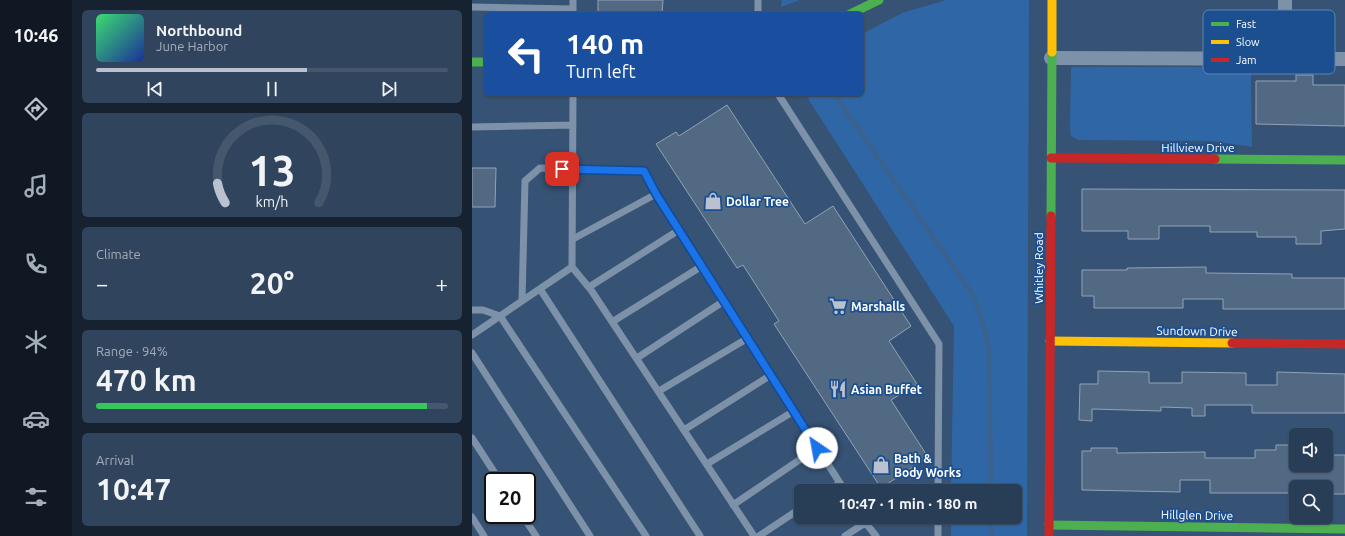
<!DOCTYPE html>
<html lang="en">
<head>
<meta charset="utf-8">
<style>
  body { margin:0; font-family:Ubuntu,sans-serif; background:#30455d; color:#f1f3f6; height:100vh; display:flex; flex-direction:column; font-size:15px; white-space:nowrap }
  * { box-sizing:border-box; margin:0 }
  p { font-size:13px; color:#a5aeba }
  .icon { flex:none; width:22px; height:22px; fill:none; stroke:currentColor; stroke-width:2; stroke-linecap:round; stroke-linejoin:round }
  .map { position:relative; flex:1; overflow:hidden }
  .panel { display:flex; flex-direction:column; gap:10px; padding:10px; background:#162230; width:400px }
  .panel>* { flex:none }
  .banner { position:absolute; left:12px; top:12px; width:380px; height:84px; border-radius:6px; box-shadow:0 1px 3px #0004,0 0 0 1px #44576d; background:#1a4fa0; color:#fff; overflow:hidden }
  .fabs { position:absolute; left:817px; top:428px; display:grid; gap:8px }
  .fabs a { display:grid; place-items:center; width:44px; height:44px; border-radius:6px; background:#283e57; box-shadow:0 1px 3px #0004,0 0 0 1px #44576d; font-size:20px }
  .speed { position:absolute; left:12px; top:472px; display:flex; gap:8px; font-size:20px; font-weight:700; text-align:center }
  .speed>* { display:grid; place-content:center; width:52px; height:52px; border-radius:50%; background:#283e57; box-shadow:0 1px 3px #0004,0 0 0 1px #44576d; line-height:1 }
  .speed .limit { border:2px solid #111; border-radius:6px; background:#fff; color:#111 }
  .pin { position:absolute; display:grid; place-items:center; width:34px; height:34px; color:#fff; margin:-17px; border-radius:8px; box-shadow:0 2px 6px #0006 }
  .me { position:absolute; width:44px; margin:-22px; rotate:327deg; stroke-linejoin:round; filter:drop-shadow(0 0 3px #0008) }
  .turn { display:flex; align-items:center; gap:14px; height:84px; padding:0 16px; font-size:18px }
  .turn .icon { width:52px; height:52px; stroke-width:2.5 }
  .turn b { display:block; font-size:28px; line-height:34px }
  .big { font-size:30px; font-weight:700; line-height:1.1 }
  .panel .tile { flex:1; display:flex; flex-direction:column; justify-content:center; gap:6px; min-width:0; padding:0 14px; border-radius:6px; background:#30455d }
  .panel .dial { align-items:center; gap:0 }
  .dial svg { height:104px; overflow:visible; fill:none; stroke:#44576d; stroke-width:7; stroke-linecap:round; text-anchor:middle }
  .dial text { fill:#f1f3f6; stroke:none }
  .song { display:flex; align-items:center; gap:12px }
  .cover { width:48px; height:48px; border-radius:6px; background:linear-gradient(135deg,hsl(140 70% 55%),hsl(230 70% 35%)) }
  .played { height:4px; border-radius:2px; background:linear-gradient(90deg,#b9c2ce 60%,#44576d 60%) }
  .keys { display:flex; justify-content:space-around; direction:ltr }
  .heat { display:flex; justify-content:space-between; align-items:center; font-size:22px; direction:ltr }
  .charge { height:6px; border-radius:3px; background:linear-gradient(90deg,#34c759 94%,#44576d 0) }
  .trip { position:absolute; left:322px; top:484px; width:228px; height:40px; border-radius:6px; background:#283e57; box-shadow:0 1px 3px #0004,0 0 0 1px #44576d; font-weight:700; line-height:40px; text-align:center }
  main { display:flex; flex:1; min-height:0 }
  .dock { display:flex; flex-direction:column; width:72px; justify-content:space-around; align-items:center; background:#101923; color:#a5aeba }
  .dock .icon { width:28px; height:28px }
  .dock .current { color:#b9c2ce }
  .dock b { font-size:18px; color:#f1f3f6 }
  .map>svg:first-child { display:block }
  .green { fill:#2f66a5 }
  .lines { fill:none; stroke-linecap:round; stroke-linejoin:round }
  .stream { stroke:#3b618d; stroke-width:4.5 }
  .building { fill:#526984; stroke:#92a2b6 }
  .lane { stroke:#7d92a8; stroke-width:7 }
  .street { stroke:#7d92a8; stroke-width:14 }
  .fast { stroke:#4caf50; stroke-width:9 }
  .slow { stroke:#ffc107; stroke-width:9 }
  .jam { stroke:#c62828; stroke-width:9 }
  .route-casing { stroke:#114b97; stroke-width:10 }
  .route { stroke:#1a73e8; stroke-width:7 }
  .labels { text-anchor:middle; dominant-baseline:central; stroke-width:3.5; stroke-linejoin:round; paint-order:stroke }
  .street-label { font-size:12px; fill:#fff; stroke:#1b4f8f }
  .poi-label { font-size:12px; font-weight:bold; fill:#fff; stroke:#1b4f8f; text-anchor:start }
  .key { fill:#1b4f8f; stroke:#5f84b1; stroke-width:1 }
  .key-label { font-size:11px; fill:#fff }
</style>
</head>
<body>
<main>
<nav class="dock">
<b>10:46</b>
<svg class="icon current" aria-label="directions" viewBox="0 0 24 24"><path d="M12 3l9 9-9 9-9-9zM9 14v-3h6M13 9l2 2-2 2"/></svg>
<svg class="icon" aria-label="music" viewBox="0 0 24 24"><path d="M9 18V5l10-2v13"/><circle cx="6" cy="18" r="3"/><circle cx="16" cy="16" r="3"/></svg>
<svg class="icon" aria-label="phone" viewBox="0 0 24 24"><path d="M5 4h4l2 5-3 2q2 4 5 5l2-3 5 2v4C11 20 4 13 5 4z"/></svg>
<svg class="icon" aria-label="climate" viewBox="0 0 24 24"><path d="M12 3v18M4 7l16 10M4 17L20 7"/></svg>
<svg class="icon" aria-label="car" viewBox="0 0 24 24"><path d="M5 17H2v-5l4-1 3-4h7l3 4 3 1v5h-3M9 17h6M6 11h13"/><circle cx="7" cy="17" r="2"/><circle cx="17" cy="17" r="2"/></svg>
<svg class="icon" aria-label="filters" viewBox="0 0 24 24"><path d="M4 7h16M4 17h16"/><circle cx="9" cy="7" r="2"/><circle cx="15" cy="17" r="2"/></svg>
</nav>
<section class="panel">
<div class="tile">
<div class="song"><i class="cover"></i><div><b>Northbound</b><p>June Harbor</p></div></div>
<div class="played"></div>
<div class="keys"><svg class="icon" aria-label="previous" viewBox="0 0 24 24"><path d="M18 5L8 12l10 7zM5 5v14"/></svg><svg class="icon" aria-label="pause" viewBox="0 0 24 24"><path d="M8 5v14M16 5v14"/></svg><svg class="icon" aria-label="next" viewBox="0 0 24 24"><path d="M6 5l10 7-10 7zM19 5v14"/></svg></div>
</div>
<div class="tile dial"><svg viewBox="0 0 100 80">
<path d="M14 69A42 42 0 1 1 86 69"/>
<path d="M14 69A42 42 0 0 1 8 54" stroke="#b9c2ce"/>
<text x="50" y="56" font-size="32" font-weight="700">13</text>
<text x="50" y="72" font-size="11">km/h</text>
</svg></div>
<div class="tile"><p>Climate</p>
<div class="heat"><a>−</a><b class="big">20°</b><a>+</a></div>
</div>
<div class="tile"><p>Range · 94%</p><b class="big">470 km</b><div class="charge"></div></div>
<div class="tile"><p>Arrival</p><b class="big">10:47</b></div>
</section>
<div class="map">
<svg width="873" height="536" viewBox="0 0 873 536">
  <rect width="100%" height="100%" fill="#365274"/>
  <path class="green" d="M 310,0 L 328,0 L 309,7 Z
    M 474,0 L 557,0 L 555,536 L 479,536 L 479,517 L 543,517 L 543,491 L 479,491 L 482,326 L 333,94 L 390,94 L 390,34 L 430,13 Z
    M 599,67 L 779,67 L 780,147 L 741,141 L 606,140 L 599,136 L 598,127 Z"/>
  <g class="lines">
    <path class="stream" d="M 362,94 L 499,292 C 508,311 514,329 517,350 L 519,491
      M 519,536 L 519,517"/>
  </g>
  <path class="building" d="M 126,0 L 191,0 L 190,14 L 126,14 Z
    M 824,75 L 841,75 L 841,85 L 873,85 L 873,126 L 784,124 L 784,81 L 824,81 Z
    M 255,105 L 333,224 L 361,206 L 439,326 L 417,341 L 445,384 L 419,400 L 456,457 L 409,488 L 302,324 L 307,321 L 271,265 L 265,268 L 184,144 L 204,132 L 207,136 Z
    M 0,168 L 24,168 L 23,207 L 0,207 Z
    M 610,189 L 873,190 L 873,229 L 849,231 L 849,244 L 824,244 L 824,237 L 785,237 L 785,232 L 738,232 L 738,226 L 687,226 L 687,239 L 656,239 L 656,231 L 610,231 Z
    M 734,267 L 734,273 L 820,274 L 820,278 L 873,278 L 873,309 L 751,309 L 751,299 L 711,299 L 711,308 L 622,308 L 622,296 L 610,296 L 610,270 L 655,270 L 655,268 Z
    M 626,371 L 677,372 L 677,383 L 710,383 L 710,372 L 774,373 L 774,385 L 805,385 L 805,372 L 873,374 L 873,413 L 780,413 L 780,405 L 733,405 L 733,416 L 720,416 L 720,408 L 689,407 L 689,411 L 620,409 L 620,421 L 607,420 L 608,384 L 626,384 Z
    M 804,445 L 817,445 L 817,455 L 824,455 L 824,465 L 854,465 L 854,455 L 873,455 L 873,494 L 854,494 L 854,487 L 824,487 L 824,493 L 738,493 L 738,480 L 708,480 L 708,492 L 610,490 L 610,451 L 619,451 L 619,448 L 645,448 L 645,453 L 733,452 L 733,458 L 783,458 L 783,450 L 804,450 Z"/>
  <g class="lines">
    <path class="lane" d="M 101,0 L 101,14
      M 286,0 L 286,14
      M 0,7 L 101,9
      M 306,94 L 467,344 L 466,491
      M 0,127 L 101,125
      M 184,194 L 373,491
      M 100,267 L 119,290 L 282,536
      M 117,287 L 207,230
      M 68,289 L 228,536
      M 50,301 L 53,181 L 68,168 L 172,171 L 184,194 L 101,239
      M 0,310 L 11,310 L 28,316 L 174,536
      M 140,322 L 230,266
      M 0,335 L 100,267 L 101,94
      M 0,353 L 118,536
      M 165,358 L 252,301
      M 187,391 L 276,338
      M 212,430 L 299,375
      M 0,438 L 28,481
      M 235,464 L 322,411
      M 355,491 L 368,483
      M 261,505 L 345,448
      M 50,515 L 64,536
      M 0,517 L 12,536
      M 389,517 L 404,536
      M 287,536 L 329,508
      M 373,536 L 393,523
      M 466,536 L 466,517"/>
    <path class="street" d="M 813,0 L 813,59
      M 579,58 L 873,59"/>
    <path class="fast" d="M 378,14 L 407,0
      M 0,62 L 14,62
      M 743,159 L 873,160
      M 579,216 L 580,52
      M 577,525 L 873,529"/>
    <path class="slow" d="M 580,52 L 580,0
      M 578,341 L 760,343"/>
    <path class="jam" d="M 579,158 L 743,159
      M 760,343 L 873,344
      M 577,536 L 579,216"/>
  </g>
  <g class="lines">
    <g class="route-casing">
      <path id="route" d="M 90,169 L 172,171 L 184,194 L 345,448"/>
    </g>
    <use href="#route" class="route"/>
  </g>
  <defs>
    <g id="shop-bare" transform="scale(1.38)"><path d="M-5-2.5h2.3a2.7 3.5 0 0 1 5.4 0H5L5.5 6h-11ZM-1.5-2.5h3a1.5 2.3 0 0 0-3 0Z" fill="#b9c2ce" stroke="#1b4f8f" stroke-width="2.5" paint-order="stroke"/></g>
    <g id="supermarket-bare" transform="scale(1.38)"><path d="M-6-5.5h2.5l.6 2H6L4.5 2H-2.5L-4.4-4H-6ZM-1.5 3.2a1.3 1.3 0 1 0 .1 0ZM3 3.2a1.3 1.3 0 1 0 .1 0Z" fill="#b9c2ce" stroke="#1b4f8f" stroke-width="2.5" paint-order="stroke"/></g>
    <g id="restaurant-bare" transform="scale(1.38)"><path d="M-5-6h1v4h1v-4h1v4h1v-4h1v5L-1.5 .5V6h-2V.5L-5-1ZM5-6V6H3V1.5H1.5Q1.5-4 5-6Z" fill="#b9c2ce" stroke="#1b4f8f" stroke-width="2.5" paint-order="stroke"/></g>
  </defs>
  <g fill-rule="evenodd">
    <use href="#shop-bare" x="241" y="201"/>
    <use href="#supermarket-bare" x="366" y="306"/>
    <use href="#restaurant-bare" x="366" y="389"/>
    <use href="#shop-bare" x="409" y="465"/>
  </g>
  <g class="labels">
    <g class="street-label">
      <text x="726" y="147">Hillview Drive</text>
      <text transform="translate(566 268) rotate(-90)">Whitley Road</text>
      <text transform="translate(725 331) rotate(1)">Sundown Drive</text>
      <text transform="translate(725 515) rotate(1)">Hillglen Drive</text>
    </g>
    <g class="poi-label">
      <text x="254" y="201">Dollar Tree</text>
      <text x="379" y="306">Marshalls</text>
      <text x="379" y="389">Asian Buffet</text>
      <text x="422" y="458">Bath &amp;<tspan x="422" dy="14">Body Works</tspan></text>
    </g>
  </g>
  <rect x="731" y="10" width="132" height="64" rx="6" class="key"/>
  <rect x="739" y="22" width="18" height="4" fill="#4caf50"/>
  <rect x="739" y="40" width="18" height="4" fill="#ffc107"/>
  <rect x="739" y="58" width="18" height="4" fill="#c62828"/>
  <g class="key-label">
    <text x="764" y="28">Fast</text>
    <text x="764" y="46">Slow</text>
    <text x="764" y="64">Jam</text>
  </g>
</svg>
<div class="fabs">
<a><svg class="icon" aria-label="sound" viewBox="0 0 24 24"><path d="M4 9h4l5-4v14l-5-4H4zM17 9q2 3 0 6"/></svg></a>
<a><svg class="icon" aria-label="search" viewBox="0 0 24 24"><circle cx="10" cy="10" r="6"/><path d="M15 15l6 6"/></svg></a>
</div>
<div class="speed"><div class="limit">20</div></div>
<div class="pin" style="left:90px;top:169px;background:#d93025"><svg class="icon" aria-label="arrive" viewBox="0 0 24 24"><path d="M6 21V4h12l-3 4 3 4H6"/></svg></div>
<svg class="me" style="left:345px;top:448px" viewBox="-20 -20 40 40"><circle r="19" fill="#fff"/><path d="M0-13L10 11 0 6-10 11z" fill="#1a73e8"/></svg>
<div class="trip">10:47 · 1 min · 180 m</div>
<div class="banner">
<div class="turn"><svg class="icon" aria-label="left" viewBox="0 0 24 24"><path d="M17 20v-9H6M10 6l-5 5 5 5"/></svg><div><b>140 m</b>Turn left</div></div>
</div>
</div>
</main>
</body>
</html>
